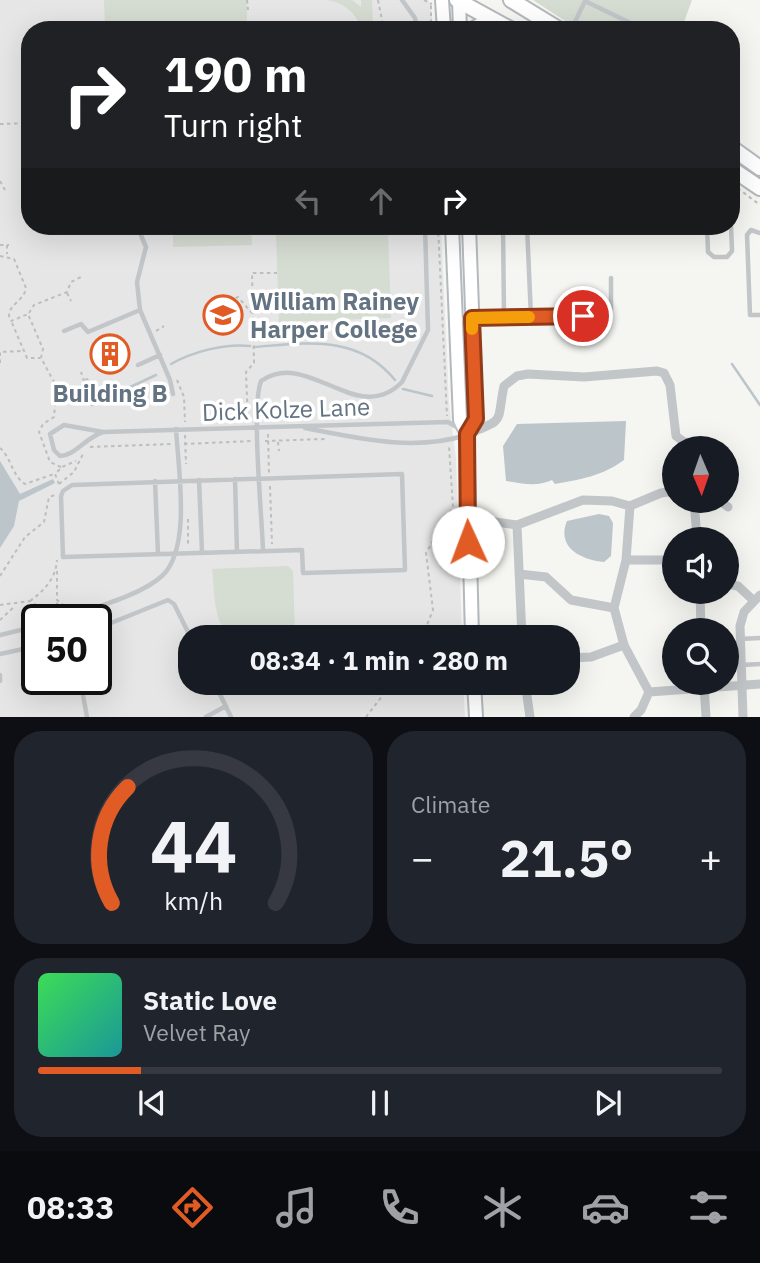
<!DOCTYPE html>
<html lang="en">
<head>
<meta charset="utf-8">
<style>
  body { margin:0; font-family:"IBM Plex Sans",sans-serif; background:#20242c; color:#f1f3f6; height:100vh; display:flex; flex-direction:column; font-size:26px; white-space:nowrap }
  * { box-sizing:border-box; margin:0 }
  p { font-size:23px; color:#9ea1a6 }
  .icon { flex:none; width:38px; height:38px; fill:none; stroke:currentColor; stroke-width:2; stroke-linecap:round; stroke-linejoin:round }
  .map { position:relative; height:717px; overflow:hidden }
  .drawer { display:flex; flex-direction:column; gap:14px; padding:14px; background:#0d0f14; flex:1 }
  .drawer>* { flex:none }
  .hud { position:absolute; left:21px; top:21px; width:719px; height:214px; border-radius:28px; box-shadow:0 7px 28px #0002; background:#202124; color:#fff; overflow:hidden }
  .needle { width:46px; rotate:178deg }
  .controls { position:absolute; left:662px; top:436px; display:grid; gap:14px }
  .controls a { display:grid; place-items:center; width:77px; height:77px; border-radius:50%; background:#171b24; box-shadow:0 7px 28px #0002; font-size:35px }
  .speed { position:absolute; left:21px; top:604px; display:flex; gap:14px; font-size:35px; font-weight:700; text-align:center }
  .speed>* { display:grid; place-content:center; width:91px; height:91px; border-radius:50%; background:#171b24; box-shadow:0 7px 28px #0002; line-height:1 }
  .speed .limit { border:4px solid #111; border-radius:10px; background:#fff; color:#111 }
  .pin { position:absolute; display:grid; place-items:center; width:60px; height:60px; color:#fff; margin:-30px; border:4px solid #fff; border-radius:50%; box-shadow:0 2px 7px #0007 }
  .me { position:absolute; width:77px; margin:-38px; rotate:358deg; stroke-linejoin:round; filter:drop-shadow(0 0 5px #0008) }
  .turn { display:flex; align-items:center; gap:24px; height:147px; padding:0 28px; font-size:32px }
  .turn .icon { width:91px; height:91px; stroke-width:2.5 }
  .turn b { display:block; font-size:49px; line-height:60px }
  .lanes { display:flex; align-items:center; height:66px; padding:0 28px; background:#0003; justify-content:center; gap:35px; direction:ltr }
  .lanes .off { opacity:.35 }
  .big { font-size:52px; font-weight:800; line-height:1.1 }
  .drawer .tile { flex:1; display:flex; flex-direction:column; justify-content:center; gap:10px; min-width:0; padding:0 24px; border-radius:28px; background:#20242c }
  .drawer .dial { align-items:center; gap:0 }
  .dial svg { height:182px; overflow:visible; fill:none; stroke:#363941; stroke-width:7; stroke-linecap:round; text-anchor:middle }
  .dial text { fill:#f1f3f6; stroke:none }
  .song { display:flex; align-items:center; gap:21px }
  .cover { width:84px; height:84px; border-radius:10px; background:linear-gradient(135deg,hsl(130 70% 55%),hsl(180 70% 35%)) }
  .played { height:7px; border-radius:4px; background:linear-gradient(90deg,#e15b25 15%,#363941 15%) }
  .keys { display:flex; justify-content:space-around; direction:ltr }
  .heat { display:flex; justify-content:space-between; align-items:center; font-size:38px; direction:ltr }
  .drawer .tiles { flex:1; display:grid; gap:14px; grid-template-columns:1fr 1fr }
  .tile:last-child { grid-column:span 2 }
  .trip { position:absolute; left:178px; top:625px; width:402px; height:70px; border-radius:28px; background:#171b24; box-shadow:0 7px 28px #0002; font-weight:800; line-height:70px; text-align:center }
  .menu { display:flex; height:112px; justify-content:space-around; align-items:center; background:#090b0e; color:#9ea1a6 }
  .menu .icon { width:49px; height:49px }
  .menu .active { color:#e15b25 }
  .menu b { font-size:32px; color:#f1f3f6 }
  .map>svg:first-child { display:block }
  .built { fill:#e5e6e5; fill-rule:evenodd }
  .green { fill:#d5dcd2 }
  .water { fill:#bbc5ca }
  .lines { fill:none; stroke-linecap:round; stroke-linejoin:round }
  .stream { stroke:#bbc5ca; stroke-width:2.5 }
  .secondary-casing { stroke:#b4b9be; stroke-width:16 }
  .primary-casing { stroke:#b5b9bd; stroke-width:18 }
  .path { stroke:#bcbec0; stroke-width:2; stroke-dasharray:3.5 3.5; stroke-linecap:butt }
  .service { stroke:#c2c6c9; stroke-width:4.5 }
  .minor { stroke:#c2c6c9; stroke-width:9 }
  .secondary { stroke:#fff; stroke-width:12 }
  .primary { stroke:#fff; stroke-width:14 }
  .route-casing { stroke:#923b18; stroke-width:18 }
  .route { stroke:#e15b25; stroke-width:12 }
  .slow { stroke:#f59e0b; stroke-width:12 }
  .labels { text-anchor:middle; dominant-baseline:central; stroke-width:7; stroke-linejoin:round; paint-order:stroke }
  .poi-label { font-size:24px; font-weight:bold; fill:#647382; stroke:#fff; text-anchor:start }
  .street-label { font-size:24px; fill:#647382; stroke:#fff }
</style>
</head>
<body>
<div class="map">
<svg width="760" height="717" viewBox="0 0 760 717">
  <rect width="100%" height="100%" fill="#f5f5f1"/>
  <path class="built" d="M 0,0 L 428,0 L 431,4 L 433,30 L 30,30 L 30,226 L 441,226 L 449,404 L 456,459 L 462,637 L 191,637 L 191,682 L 463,683 L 465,717 L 0,717 ZM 37,620 L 96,620 L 96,679 L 37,679 Z"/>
  <path class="green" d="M 104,0 L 247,0 L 247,30 L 105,30 Z
    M 327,0 L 352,0 L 361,7 L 361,0 L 372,0 L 373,30 L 362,30 C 356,13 345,3 327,0 Z
    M 533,0 L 692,0 L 681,30 L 579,30 Z
    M 173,226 L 251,226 L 252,245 L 173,247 Z
    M 388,229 L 391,318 L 279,322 L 276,233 Z
    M 288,566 L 293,571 L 295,637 L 233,637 C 212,626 215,589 212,569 Z"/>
  <path class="water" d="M 626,421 L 624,460 C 602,476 582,479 555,484 L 552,480 C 537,487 523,484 506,481 L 503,446 L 517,424 Z
    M 0,461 L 20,494 L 53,479 L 55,483 L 19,501 L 14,526 L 0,548 Z
    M 599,514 L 609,516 L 613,523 L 611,556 L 604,562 C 581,560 556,547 567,521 Z"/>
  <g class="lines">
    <path class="stream" d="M 254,347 C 307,343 358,334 395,380
      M 171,364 C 192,352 225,343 250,346
      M 732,364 L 760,405
      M 403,389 L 432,396
      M 92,405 L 156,375"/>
    <g class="secondary-casing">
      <path id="secondary" d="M 442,0 L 444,30
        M 459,0 L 460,30
        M 452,226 L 460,420 L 467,434 L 472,637
        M 467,434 L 476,419 L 469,226
        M 474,682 L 476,717"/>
    </g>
    <g class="primary-casing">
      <path id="primary" d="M 457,0 L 512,30
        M 511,0 L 560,30
        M 472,30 L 479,26 L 501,24
        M 732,148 L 760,168
        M 732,169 L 760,188"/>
    </g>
    <path class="path" d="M 247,0 L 248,10
      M 378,0 L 384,30
      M 424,0 L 432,4
      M 431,30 L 431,5
      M 0,124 L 30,123
      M 0,181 L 5,190
      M 732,184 L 760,205
      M 438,226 L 447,416
      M 0,245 L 9,245
      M 7,245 L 7,254
      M 0,256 L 14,259 L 26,288 C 24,301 9,304 9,316 L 11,321 L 28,314 L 43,349 L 41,358 L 59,391 L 79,389 L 84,381 L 81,372
      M 67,293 L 71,301
      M 223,304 L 238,297 L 252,313
      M 29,313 L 34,305 L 67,292 L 71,282 L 81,277
      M 12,323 L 27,358 L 40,358
      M 156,331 L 164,326
      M 0,363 L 0,352 L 23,351
      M 85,380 L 91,378
      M 177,380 L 184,397 L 185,422
      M 264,416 L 270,415 L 269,421
      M 248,423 L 246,372 L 254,363 L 252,273 L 277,273
      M 268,434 L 269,474
      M 185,435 L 186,464
      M 265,441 L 325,439
      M 278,442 L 279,451
      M 184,444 L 252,441
      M 90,447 L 172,444
      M 0,448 C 11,457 12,476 25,484 L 54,474
      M 61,467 L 50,462 L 39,432 L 43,424 L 54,417 L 55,405 L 64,392
      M 59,484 L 74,472 L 84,452
      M 59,484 L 55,474 L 62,467 L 76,461
      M 270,486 L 272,544
      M 188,519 L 188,547
      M 57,571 L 57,600 L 68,609
      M 0,576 L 25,537 L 44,522 L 49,497 L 55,495
      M 30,601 C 44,591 56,578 57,560
      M 0,605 L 30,601 L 52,615
      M 57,613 L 57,601
      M 0,620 L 15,606
      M 422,637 L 433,610 L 426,553 L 453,507 L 449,446
      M 366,717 L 393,682"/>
    <path class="service" d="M 402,0 L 415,18 L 417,30
      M 585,1 L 645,30
      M 571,30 L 585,1
      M 137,226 L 146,247 L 137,282 L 140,310 L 170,380 L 173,394
      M 503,226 L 504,316
      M 527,226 L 531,317
      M 707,226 L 708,252 L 714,257 L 727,257 L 732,251 L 731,226
      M 760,233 L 751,230 L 747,235 L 750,315 L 760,315
      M 457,319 L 604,315 L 611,310 L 611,278
      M 64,331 L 81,324 L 88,332 L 140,310
      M 138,365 L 160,355
      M 64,425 L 103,432 C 85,438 76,455 60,456 L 54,450 L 50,434 Z
      M 305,428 C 357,438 414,452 466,435
      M 103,432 L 448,422 L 460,429
      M 402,474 L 405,570 L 303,573 L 302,550 L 63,557 L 61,496 L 63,491 L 72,485 Z
      M 235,479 L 237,552
      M 199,480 L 202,552
      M 155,481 L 158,554
      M 263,551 C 262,515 251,408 261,381 C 308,348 357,428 402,382 L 428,330 L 425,226
      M 58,620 C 88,609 139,597 162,576 C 192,548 178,467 176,429
      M 96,629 L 168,600 L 174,604 L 191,638
      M 0,635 L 37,626
      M 740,639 L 760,638
      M 0,654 L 37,646
      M 742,665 L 760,664
      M 0,675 L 0,681
      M 80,679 L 87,717
      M 214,682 L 231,717
      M 206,717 L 226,706"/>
    <path class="minor" d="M 467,434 C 507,419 496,423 504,386 L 517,376 L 528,374 L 584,377 L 657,371 L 664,373 L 670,385 L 676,436 L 684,442 L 708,443 L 712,448
      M 694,500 L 697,539
      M 719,500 L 728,507
      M 630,506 L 661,493 L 674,491
      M 467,518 L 517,525 L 583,500 L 612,501 L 630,506 L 626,560 L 614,608 L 624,645 L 649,692
      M 517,525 L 522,637
      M 626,560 L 674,560
      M 519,574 L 546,577 L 571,600 L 614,608
      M 726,584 L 738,586 L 753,600
      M 700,592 L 701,630
      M 569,658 L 591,657 L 624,645
      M 525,682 L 530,717
      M 704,684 L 706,717
      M 649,692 L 760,684
      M 634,717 L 641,710 L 649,692
      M 743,717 L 740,626 L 744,612 L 760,595"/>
    <use href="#secondary" class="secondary"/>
    <use href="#primary" class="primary"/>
  </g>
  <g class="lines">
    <g class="route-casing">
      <path id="route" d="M 468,542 L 467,434 L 476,419 L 472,318 L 583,316"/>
    </g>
    <use href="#route" class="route"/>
    <path class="slow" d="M 472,329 L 472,318 L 529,317"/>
  </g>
  <defs>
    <g id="university-ring" transform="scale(2.0125)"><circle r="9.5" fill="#fff" stroke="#e15b25" stroke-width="1.5"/><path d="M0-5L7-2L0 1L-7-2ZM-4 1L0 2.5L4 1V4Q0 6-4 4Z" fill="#e15b25"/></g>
    <g id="building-ring" transform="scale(2.0125)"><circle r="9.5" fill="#fff" stroke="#e15b25" stroke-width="1.5"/><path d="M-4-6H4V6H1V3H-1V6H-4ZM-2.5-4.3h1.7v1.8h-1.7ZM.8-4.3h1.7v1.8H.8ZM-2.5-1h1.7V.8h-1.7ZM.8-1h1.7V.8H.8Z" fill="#e15b25"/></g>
  </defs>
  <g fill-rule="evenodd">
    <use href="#university-ring" x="223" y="315"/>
    <use href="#building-ring" x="110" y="354"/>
  </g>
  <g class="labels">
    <g class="poi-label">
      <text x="250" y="301">William Rainey<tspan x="250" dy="28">Harper College</tspan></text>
      <text x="110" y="393" text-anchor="middle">Building B</text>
    </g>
    <g class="street-label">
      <text transform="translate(286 409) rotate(-2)">Dick Kolze Lane</text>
    </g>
  </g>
</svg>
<div class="controls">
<a><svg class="needle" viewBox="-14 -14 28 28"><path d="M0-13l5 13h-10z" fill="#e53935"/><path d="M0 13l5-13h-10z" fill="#9ea1a6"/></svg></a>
<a><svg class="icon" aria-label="sound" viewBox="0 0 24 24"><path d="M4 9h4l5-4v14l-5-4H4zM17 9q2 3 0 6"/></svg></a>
<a><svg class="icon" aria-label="search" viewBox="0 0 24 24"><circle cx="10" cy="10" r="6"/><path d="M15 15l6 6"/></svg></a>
</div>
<div class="speed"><div class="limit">50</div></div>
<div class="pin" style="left:583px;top:316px;background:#d93025"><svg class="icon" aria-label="arrive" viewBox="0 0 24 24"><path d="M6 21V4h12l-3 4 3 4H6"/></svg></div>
<svg class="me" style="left:468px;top:542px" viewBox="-20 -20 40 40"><circle r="19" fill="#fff"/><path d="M0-13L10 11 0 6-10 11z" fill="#e15b25"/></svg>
<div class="trip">08:34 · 1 min · 280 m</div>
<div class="hud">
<div class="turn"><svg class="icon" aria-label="right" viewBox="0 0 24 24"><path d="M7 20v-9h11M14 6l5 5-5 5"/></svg><div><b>190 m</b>Turn right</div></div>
<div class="lanes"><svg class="icon off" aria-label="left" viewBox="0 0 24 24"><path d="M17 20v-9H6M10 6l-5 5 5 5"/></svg><svg class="icon off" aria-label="ahead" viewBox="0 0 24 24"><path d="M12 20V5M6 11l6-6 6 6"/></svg><svg class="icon" aria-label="right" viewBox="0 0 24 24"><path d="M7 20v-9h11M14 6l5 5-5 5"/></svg></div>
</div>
</div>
<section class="drawer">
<div class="tiles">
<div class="tile dial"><svg viewBox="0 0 100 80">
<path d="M14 69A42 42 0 1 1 86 69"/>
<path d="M14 69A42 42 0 0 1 21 18" stroke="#e15b25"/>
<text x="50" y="56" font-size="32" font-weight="700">44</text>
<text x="50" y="72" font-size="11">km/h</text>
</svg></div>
<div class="tile"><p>Climate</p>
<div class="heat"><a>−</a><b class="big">21.5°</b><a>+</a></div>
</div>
<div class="tile">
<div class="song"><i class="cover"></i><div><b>Static Love</b><p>Velvet Ray</p></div></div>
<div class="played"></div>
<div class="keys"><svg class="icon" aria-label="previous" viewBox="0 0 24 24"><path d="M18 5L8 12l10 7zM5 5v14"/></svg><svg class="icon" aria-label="pause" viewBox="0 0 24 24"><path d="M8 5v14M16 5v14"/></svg><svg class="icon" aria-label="next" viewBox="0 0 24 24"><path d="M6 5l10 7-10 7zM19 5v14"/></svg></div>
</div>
</div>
</section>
<nav class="menu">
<b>08:33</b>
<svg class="icon active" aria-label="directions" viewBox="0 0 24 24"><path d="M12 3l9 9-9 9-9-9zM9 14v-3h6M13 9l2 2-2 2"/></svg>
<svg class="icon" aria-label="music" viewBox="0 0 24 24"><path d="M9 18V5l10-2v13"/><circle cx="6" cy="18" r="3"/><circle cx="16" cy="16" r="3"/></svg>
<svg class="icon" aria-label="phone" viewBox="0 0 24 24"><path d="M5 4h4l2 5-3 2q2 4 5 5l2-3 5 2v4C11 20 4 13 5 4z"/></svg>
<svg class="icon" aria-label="climate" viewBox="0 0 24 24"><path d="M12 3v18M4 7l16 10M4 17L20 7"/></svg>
<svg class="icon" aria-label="car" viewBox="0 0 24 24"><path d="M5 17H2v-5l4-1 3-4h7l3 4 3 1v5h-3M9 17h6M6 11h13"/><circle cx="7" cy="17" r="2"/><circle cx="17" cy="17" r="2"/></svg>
<svg class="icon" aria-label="filters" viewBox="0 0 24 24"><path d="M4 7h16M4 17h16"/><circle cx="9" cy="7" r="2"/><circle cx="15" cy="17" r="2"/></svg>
</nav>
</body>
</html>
